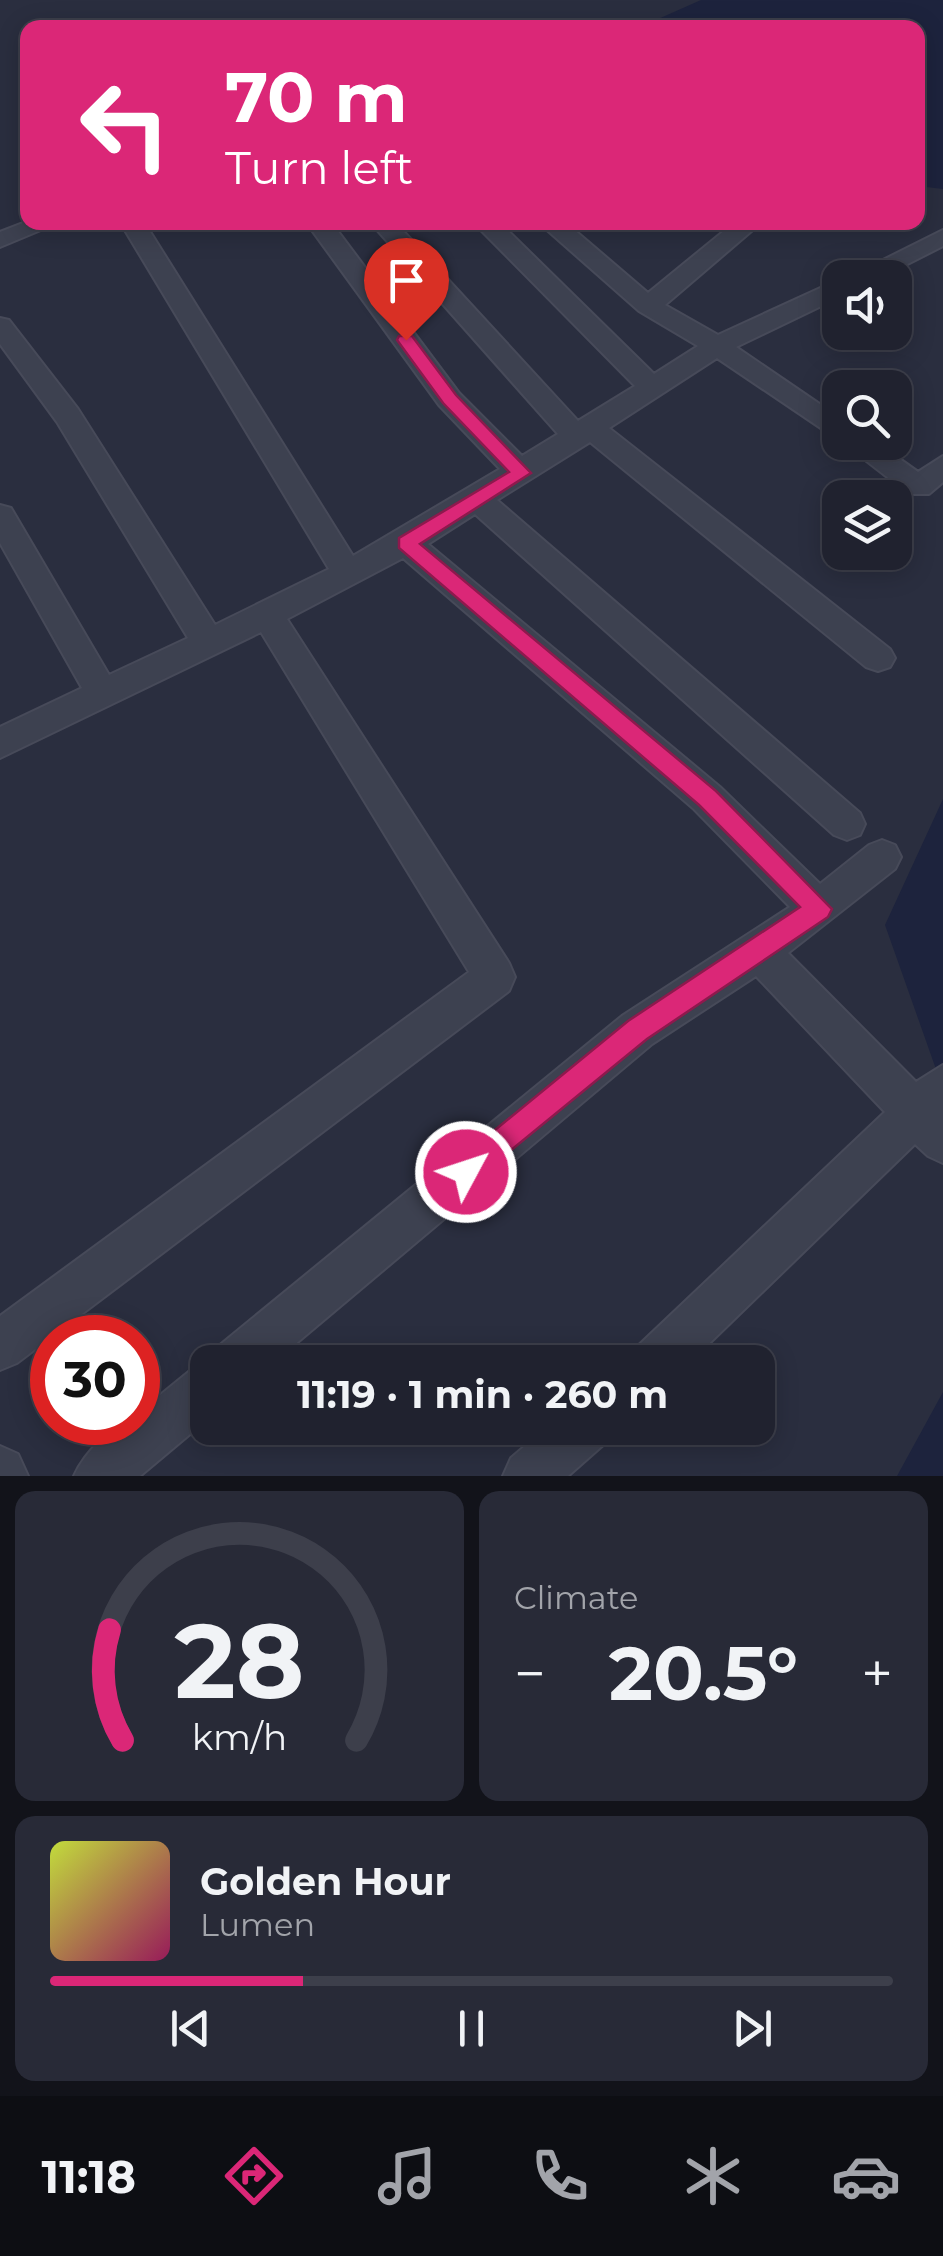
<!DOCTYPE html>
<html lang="en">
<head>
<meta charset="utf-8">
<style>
  body { margin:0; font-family:Montserrat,sans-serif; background:#282a37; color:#f1f3f6; height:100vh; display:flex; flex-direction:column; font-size:38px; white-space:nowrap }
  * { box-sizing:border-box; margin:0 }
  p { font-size:32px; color:#a2a4aa }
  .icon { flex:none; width:55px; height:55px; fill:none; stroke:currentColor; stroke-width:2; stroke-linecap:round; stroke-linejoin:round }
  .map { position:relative; height:1476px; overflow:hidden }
  .side { display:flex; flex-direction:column; gap:15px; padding:15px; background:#12131a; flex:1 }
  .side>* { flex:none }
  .guide { position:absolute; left:20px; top:20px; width:905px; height:210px; border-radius:20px; box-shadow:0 5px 25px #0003,0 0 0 2px #3d3f4b; background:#db2777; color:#fff; overflow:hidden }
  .tools { position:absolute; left:822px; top:260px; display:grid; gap:20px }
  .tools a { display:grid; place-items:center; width:90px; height:90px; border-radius:20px; background:#20222f; box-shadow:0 5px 25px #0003,0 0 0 2px #3d3f4b; font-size:50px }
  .speed { position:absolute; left:30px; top:1315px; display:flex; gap:20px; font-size:50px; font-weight:700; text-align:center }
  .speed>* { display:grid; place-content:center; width:130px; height:130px; border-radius:50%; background:#20222f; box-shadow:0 5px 25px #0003,0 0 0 2px #3d3f4b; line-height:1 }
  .speed .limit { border:15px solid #d22; background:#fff; color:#111 }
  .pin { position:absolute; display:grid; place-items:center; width:85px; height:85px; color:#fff; margin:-102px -42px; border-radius:50% 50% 50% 0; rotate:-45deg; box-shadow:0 0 10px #0007 }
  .pin .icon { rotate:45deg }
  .me { position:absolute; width:110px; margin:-55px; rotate:50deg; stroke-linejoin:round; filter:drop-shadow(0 0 8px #0008) }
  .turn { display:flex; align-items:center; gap:35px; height:210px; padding:0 40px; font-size:45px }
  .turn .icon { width:130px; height:130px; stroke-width:2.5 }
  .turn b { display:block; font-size:70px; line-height:85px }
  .big { font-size:75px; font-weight:700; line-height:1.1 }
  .side .widget { flex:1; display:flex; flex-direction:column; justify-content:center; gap:15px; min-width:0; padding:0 35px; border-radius:20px; background:#282a37 }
  .side .dial { align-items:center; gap:0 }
  .dial svg { height:260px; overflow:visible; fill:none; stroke:#3d3f4b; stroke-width:7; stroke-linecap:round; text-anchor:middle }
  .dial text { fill:#f1f3f6; stroke:none }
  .song { display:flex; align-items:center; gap:30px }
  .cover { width:120px; height:120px; border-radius:15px; background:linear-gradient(135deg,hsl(70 70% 55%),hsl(330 70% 35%)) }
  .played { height:10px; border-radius:5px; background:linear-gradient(90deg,#db2777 30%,#3d3f4b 30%) }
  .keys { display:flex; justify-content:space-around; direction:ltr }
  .heat { display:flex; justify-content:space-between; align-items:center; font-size:55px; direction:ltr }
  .side .tiles { flex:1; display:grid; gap:15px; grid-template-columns:1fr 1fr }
  .widget:last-child { grid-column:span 2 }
  .trip { position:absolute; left:190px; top:1345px; width:585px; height:100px; border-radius:20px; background:#20222f; box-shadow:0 5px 25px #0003,0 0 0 2px #3d3f4b; font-weight:700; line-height:100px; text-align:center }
  .tab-bar { display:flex; height:160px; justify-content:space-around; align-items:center; background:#0d0e13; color:#a2a4aa }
  .tab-bar .icon { width:70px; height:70px }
  .tab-bar .active { color:#db2777 }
  .tab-bar b { font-size:45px; color:#f1f3f6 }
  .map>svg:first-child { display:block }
  .water { fill:#1d233d }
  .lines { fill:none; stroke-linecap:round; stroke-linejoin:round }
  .minor-casing { stroke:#474a59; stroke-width:4 }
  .minor { fill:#3d4150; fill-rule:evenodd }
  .route { fill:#db2777; stroke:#8e194d; stroke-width:2.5 }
</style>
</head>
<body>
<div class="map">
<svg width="943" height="1476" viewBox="0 0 943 1476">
  <rect width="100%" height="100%" fill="#2a2e3f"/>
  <path class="water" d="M 701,0 L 943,0 L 943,189 L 918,186 L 918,28 L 640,27 Z
    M 943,799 L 943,1089 L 885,925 Z
    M 943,1392 L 943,1476 L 897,1476 Z"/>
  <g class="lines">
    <g class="minor-casing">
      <path id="minor" d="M 28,221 L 60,222 L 0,247 L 0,232 Z
        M 120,222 L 144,222 L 353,556 L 500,469 L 439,405 L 306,222 L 331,222 L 459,393 L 522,456 L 558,434 L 370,222 L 395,222 L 578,421 L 635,386 L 473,222 L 499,222 L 654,374 L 698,346 L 639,311 L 538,222 L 565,222 L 648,293 L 735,222 L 762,222 L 665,305 L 718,335 L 840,279 L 840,297 L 736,347 L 840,418 L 840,441 L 717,358 L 609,428 L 890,649 L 895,658 L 890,667 L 878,671 L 866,667 L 590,442 L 497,500 L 860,813 L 865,824 L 860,835 L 847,840 L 834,835 L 475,514 L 428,544 L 720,787 L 820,884 L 869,845 L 882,840 L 895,845 L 901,857 L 895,869 L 788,953 L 916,1082 L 943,1065 L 943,1163 L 928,1156 L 915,1144 L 690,1362 L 632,1362 L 639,1345 L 885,1112 L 756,976 L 652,1044 L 274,1362 L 213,1362 L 220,1345 L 622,1016 L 790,907 L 694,809 L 403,558 L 287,619 L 509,963 L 515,977 L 509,991 L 17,1363 L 0,1370 L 0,1316 L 469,972 L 261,632 L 0,758 L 0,727 L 82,688 L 0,543 L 0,505 L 11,508 L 109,675 L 188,638 L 57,422 L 0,344 L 0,318 L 9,320 L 78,409 L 215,625 L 329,569 Z
        M 943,230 L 943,246 L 880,278 L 847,278 Z
        M 842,442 L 876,442 L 918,472 L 943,456 L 943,482 L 929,494 L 909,494 Z
        M 208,1363 L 208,1419 L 140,1476 L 74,1476 C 84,1454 112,1422 138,1422 L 138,1413 L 191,1370 Z
        M 546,1428 L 609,1428 L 602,1446 L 568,1476 L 503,1476 L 511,1458 Z
        M 0,1446 L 18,1454 L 28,1476 L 0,1476 Z"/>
    </g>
    <use href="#minor" class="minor"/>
  </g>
  <path class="route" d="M 399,336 L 412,336 L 456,395 L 531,473 L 420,544 L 716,791 L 832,909 L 828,917 L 647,1039 L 466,1187 L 456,1183 L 451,1172 L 456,1162 L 628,1021 L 800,907 L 699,805 L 399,548 L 399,538 L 509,472 L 443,403 L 397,340 Z"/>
</svg>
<div class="tools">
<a><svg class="icon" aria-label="sound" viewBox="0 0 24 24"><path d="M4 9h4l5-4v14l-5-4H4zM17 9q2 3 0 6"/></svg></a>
<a><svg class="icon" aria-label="search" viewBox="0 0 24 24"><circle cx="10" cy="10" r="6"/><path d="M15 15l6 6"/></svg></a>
<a><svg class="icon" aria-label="layers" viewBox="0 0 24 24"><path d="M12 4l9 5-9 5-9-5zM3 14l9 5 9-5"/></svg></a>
</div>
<div class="speed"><div class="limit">30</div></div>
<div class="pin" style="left:406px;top:340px;background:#d93025"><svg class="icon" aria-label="arrive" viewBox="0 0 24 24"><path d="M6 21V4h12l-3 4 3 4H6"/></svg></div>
<svg class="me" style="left:466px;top:1172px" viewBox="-20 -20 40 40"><circle r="17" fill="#db2777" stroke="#fff" stroke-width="3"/><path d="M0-11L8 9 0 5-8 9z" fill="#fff"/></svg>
<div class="trip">11:19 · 1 min · 260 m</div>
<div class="guide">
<div class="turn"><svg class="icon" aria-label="left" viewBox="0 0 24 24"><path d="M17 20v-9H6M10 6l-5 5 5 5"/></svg><div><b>70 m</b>Turn left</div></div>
</div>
</div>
<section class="side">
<div class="tiles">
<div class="widget dial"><svg viewBox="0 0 100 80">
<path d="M14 69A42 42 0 1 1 86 69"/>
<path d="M14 69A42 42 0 0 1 10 35" stroke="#db2777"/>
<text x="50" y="56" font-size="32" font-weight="700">28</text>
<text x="50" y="72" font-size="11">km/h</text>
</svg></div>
<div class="widget"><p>Climate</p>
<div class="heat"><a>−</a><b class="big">20.5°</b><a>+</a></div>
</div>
<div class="widget">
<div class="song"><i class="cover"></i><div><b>Golden Hour</b><p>Lumen</p></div></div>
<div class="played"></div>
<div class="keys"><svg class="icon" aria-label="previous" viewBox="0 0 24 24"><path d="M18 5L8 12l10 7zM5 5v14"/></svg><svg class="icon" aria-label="pause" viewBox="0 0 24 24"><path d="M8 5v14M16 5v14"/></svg><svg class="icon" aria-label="next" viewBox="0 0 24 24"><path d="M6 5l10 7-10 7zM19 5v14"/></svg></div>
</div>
</div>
</section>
<nav class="tab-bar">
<b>11:18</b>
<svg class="icon active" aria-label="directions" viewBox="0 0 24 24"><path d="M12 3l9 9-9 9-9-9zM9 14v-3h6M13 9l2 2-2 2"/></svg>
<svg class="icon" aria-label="music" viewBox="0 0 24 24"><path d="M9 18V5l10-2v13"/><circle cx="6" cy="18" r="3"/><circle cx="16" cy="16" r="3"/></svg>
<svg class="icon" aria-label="phone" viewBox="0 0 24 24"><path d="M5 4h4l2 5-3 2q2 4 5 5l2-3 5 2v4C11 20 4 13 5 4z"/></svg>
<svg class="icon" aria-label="climate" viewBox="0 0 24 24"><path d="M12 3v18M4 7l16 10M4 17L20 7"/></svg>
<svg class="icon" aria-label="car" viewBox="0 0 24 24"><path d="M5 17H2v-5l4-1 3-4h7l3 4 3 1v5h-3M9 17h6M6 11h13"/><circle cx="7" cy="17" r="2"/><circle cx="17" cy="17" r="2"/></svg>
</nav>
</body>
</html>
